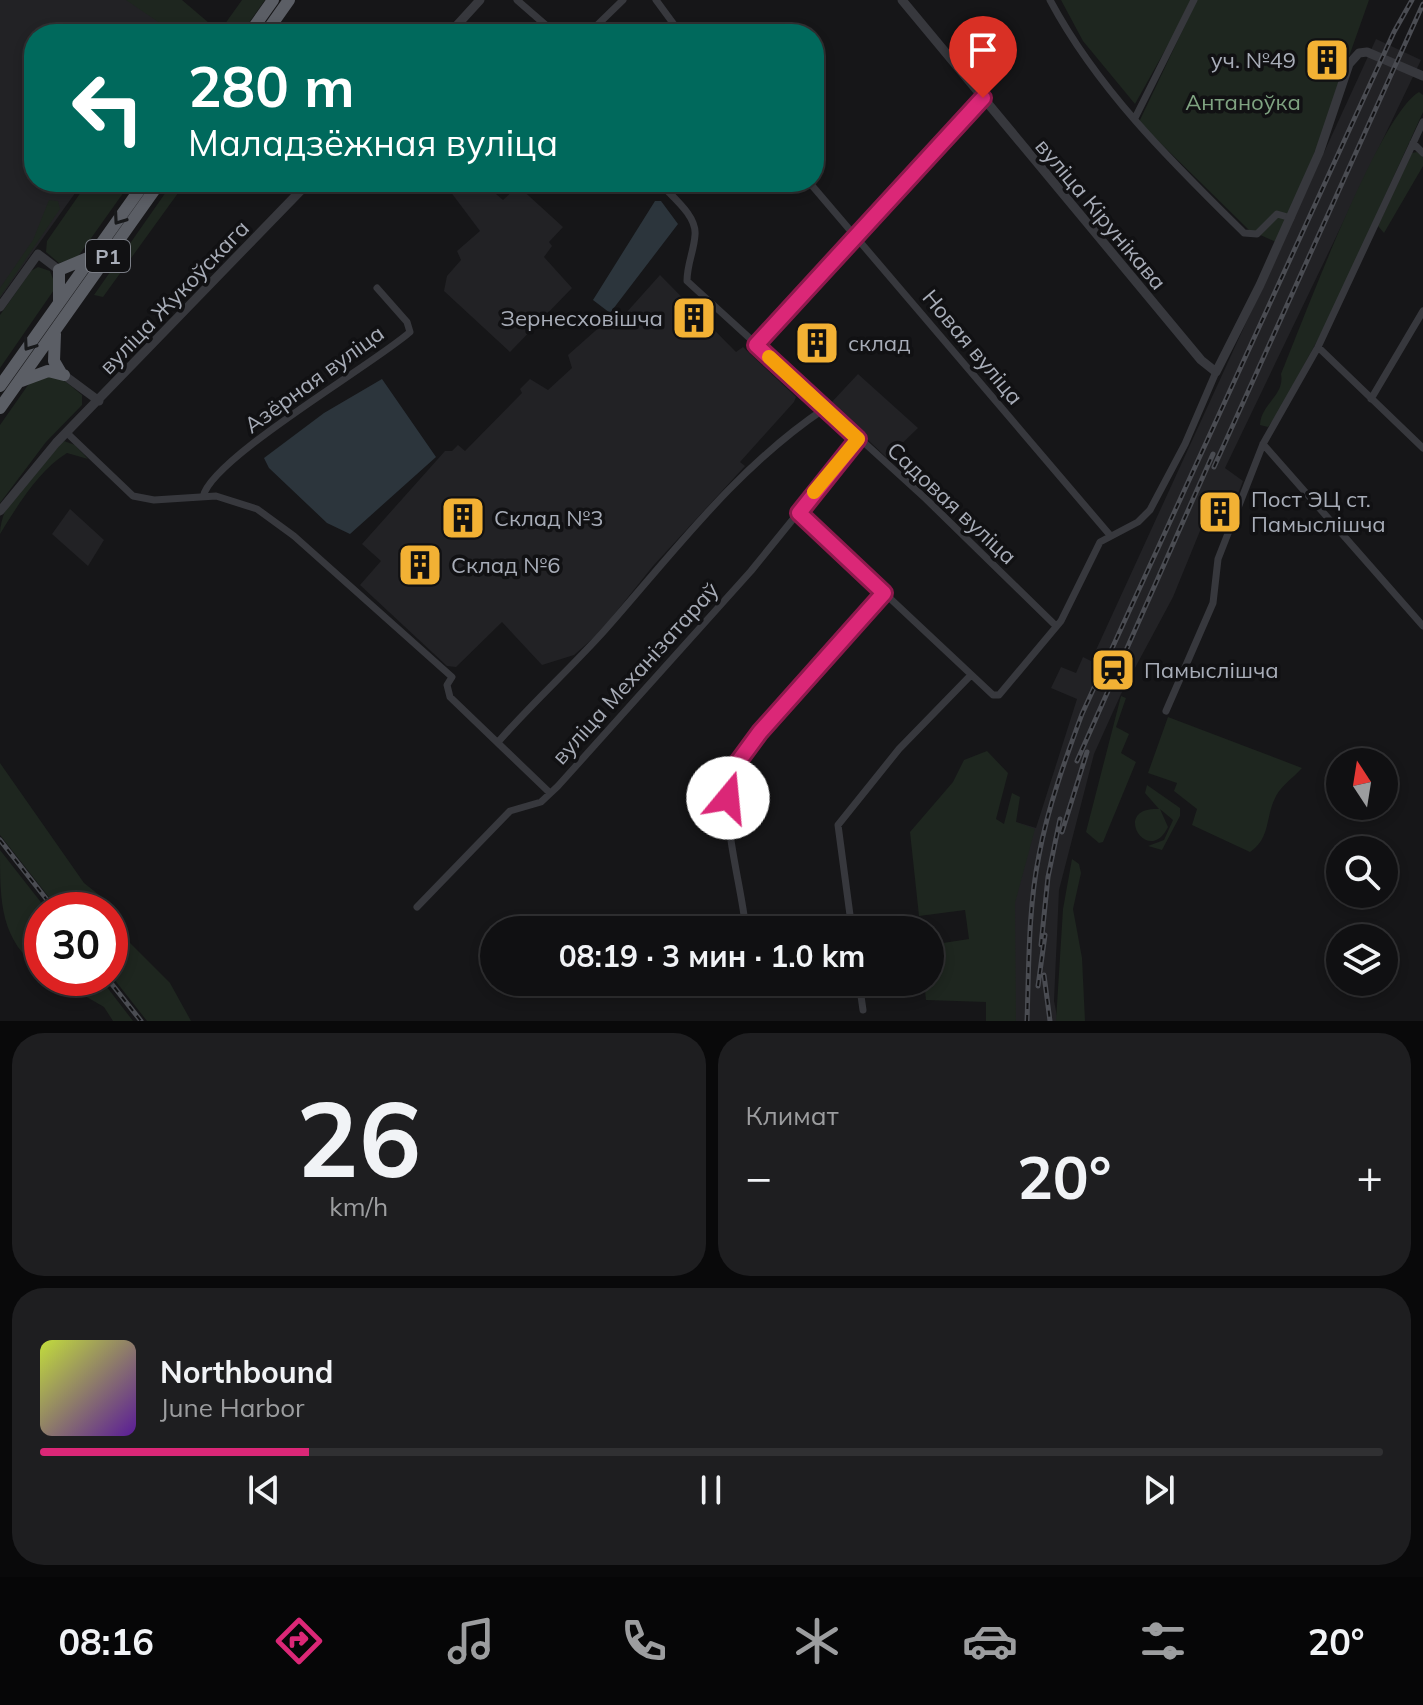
<!DOCTYPE html>
<html lang="ru">
<head>
<meta charset="utf-8">
<style>
  body { margin:0; font-family:Mulish,sans-serif; background:#1e1e20; color:#f1f3f6; height:100vh; display:flex; flex-direction:column; font-size:30px; white-space:nowrap }
  * { box-sizing:border-box; margin:0 }
  p { font-size:26px; color:#9c9d9f }
  .icon { flex:none; width:44px; height:44px; fill:none; stroke:currentColor; stroke-width:2; stroke-linecap:round; stroke-linejoin:round }
  .map { position:relative; height:1021px; overflow:hidden }
  .panel { display:flex; flex-direction:column; gap:12px; padding:12px; background:#09090a; flex:1 }
  .panel>* { flex:none }
  .banner { position:absolute; left:24px; top:24px; width:800px; height:168px; border-radius:32px; box-shadow:0 4px 12px #0003,0 0 0 2px #303032; background:#00695c; color:#fff; overflow:hidden }
  .needle { width:52px; rotate:348deg }
  .fabs { position:absolute; left:1326px; top:748px; display:grid; gap:16px }
  .fabs a { display:grid; place-items:center; width:72px; height:72px; border-radius:50%; background:#101012; box-shadow:0 4px 12px #0003,0 0 0 2px #303032; font-size:40px }
  .speed { position:absolute; left:24px; top:892px; display:flex; gap:16px; font-size:40px; font-weight:700; text-align:center }
  .speed>* { display:grid; place-content:center; width:104px; height:104px; border-radius:50%; background:#101012; box-shadow:0 4px 12px #0003,0 0 0 2px #303032; line-height:1 }
  .speed .limit { border:12px solid #d22; background:#fff; color:#111 }
  .pin { position:absolute; display:grid; place-items:center; width:68px; height:68px; color:#fff; margin:-82px -34px; border-radius:50% 50% 50% 0; rotate:-45deg; box-shadow:0 0 8px #0007 }
  .pin .icon { rotate:45deg }
  .me { position:absolute; width:88px; margin:-44px; rotate:17deg; stroke-linejoin:round; filter:drop-shadow(0 0 6px #0008) }
  .turn { display:flex; align-items:center; gap:28px; height:168px; padding:0 32px; font-size:36px }
  .turn .icon { width:104px; height:104px; stroke-width:2.5 }
  .turn b { display:block; font-size:56px; line-height:68px }
  .big { font-size:60px; font-weight:700; line-height:1.1 }
  .panel .card { flex:1; display:flex; flex-direction:column; justify-content:center; gap:12px; min-width:0; padding:0 28px; border-radius:32px; background:#1e1e20 }
  .panel .dial { align-items:center; gap:0 }
  .dial b { font-size:104px; line-height:1 }
  .song { display:flex; align-items:center; gap:24px }
  .cover { width:96px; height:96px; border-radius:12px; background:linear-gradient(135deg,hsl(70 70% 55%),hsl(270 70% 35%)) }
  .played { height:8px; border-radius:4px; background:linear-gradient(90deg,#db2777 20%,#303032 20%) }
  .keys { display:flex; justify-content:space-around; direction:ltr }
  .heat { display:flex; justify-content:space-between; align-items:center; font-size:44px; direction:ltr }
  .panel .tiles { flex:1; display:grid; gap:12px; grid-template-columns:1fr 1fr }
  .card:last-child { grid-column:span 2 }
  .trip { position:absolute; left:480px; top:916px; width:464px; height:80px; border-radius:40px; background:#101012; box-shadow:0 4px 12px #0003,0 0 0 2px #303032; font-weight:700; line-height:80px; text-align:center }
  .menu { display:flex; height:128px; justify-content:space-around; align-items:center; background:#060607; color:#9c9d9f }
  .menu .icon { width:56px; height:56px }
  .menu .active { color:#db2777 }
  .menu b { font-size:36px; color:#f1f3f6 }
  .map>svg:first-child { display:block }
  .built { fill:#222225 }
  .green { fill:#1e261f }
  .water { fill:#2c353c }
  .lines { fill:none; stroke-linecap:round; stroke-linejoin:round }
  .minor { stroke:#37383d; stroke-width:7 }
  .tertiary { stroke:#37383d; stroke-width:9 }
  .trunk { stroke:#5b5e65; stroke-width:12 }
  .rail-casing { stroke:#4a4c52; stroke-width:5 }
  .rail { stroke:#111113; stroke-width:2; stroke-dasharray:6; stroke-linecap:butt }
  .oneway { stroke:#18191b }
  .route-casing { stroke:#8e194d; stroke-width:20 }
  .route { stroke:#db2777; stroke-width:14 }
  .slow { stroke:#f59e0b; stroke-width:14 }
  .labels { text-anchor:middle; dominant-baseline:central; stroke-width:7; stroke-linejoin:round; paint-order:stroke }
  .shield { fill:#111113; stroke:#7b7e86; stroke-width:2 }
  .shield-label { font-size:20px; font-weight:bold; fill:#a8adb8 }
  .poi-label { font-size:22px; fill:#a8adb8; stroke:#111113; text-anchor:start }
  .park-label { font-size:22px; fill:#7fa381; stroke:#111113 }
  .street-label { font-size:22px; fill:#a8adb8; stroke:#111113 }
</style>
</head>
<body>
<div class="map">
<svg width="1423" height="1021" viewBox="0 0 1423 1021">
  <rect width="100%" height="100%" fill="#161618"/>
  <path class="built" d="M 0,0 L 177,0 L 194,34 L 34,34 L 34,182 L 83,182 L 0,298 Z
    M 1376,39 L 1421,60 L 1225,468 L 1243,481 L 1223,532 L 1202,526 L 1173,597 L 1121,694 L 1094,754 L 1059,890 L 1054,1001 L 1058,1021 L 1006,1021 L 1016,822 L 1036,828 L 1077,699 L 1051,688 L 1061,667 L 1076,673 L 1083,657 L 1091,661 Z
    M 461,182 L 482,182 L 503,200 L 518,186 L 563,227 L 549,242 L 552,246 L 544,257 L 572,288 L 510,352 L 444,291 L 447,276 L 461,260 L 457,251 L 480,231 L 450,191 Z
    M 660,275 L 736,352 L 743,347 L 796,397 L 794,402 L 740,462 L 745,466 L 653,566 L 600,632 L 574,655 L 542,665 L 502,622 L 456,667 L 447,666 L 360,585 L 381,561 L 362,544 L 445,451 L 452,451 L 458,445 L 465,451 L 522,393 L 520,389 L 530,379 L 548,390 L 572,368 L 568,355 L 603,324 L 617,323 Z
    M 858,374 L 918,428 L 887,458 L 830,404 Z
    M 70,509 L 104,540 L 88,566 L 52,534 Z"/>
  <path class="green" d="M 126,0 L 182,0 L 209,23 L 222,28 L 242,0 L 265,0 L 241,34 L 176,34 Z
    M 1061,0 L 1193,0 L 1135,104 L 1083,41 Z
    M 1197,0 L 1369,0 L 1317,147 L 1276,242 L 1249,230 L 1139,122 Z
    M 1419,92 L 1423,95 L 1423,112 L 1330,317 L 1278,413 L 1268,427 L 1260,425 C 1261,403 1285,396 1281,374 C 1303,321 1379,115 1419,92 Z
    M 1417,152 L 1423,157 L 1423,166 L 1384,233 L 1378,226 L 1412,153 Z
    M 88,182 L 131,182 L 77,258 L 59,263 L 46,252 L 47,241 Z
    M 173,182 L 186,182 L 103,297 L 94,295 Z
    M 49,200 L 58,201 L 60,209 L 0,297 L 0,288 L 33,240 Z
    M 38,267 L 50,271 L 56,287 L 0,368 L 0,315 L 31,271 Z
    M 41,376 L 60,377 L 82,395 L 82,405 L 46,442 L 0,503 L 0,425 L 28,385 Z
    M 64,441 L 75,445 L 88,459 L 67,453 C 38,471 18,505 0,534 C 0,501 38,459 64,441 Z
    M 1121,696 L 1126,698 L 1116,727 L 1129,734 L 1121,753 L 1136,762 L 1103,842 L 1099,843 L 1086,832 Z
    M 1168,717 L 1302,768 C 1294,777 1282,785 1276,796 C 1265,817 1271,838 1250,852 L 1192,825 L 1197,809 L 1174,791 L 1177,783 L 1148,773 Z
    M 987,751 L 1008,773 L 996,819 L 1004,824 L 1012,793 L 1020,797 L 1016,822 L 1035,829 L 1015,903 L 1016,1021 L 986,1021 L 986,1002 L 926,1000 L 924,982 L 930,982 L 930,945 L 969,939 L 965,910 L 919,916 L 910,832 L 953,782 L 964,760 Z
    M 0,763 L 84,883 L 108,902 L 124,937 L 170,983 L 191,1021 L 147,1021 L 110,974 L 110,910 L 59,910 L 0,835 Z
    M 1147,785 L 1180,808 L 1180,816 L 1162,850 L 1148,846 L 1164,840 L 1173,820 L 1160,809 L 1168,827 C 1148,868 1110,806 1159,809 L 1145,793 Z
    M 0,850 L 47,910 L 42,910 L 42,971 C 0,940 0,903 0,850 Z
    M 1072,859 L 1079,864 L 1081,873 L 1073,909 L 1082,958 L 1085,1021 L 1056,1021 L 1063,909 Z
    M 54,978 L 100,978 L 133,1021 L 113,1021 L 104,1007 Z"/>
  <path class="water" d="M 655,201 L 661,201 L 678,224 L 610,313 L 593,300 Z
    M 382,379 L 436,457 L 350,534 L 327,523 L 269,468 L 264,458 L 324,413 Z"/>
  <g class="lines">
    <path class="minor" d="M 517,0 L 556,34
      M 656,0 L 681,34
      M 1050,0 C 1098,90 1172,162 1244,233 L 1257,234 L 1277,214 L 1291,218
      M 588,34 L 623,0
      M 1135,118 L 1194,0
      M 1413,143 L 1423,153
      M 659,182 C 671,196 697,215 695,235 C 694,251 687,264 687,281 L 926,499 L 1055,625
      M 809,182 L 1109,534
      M 756,345 L 983,98
      M 1318,347 L 1423,448
      M 1371,399 L 1423,311
      M 67,433 L 133,496 L 154,500 L 216,496 L 257,509 L 294,536 L 452,677 L 447,685 L 450,697 L 550,793
      M 1263,444 L 1423,626
      M 203,497 C 210,459 374,364 410,332 L 407,322 L 377,288
      M 799,513 L 993,695 L 999,695 L 1061,621 L 1100,542 L 1138,522 L 1150,510 L 1185,444 L 1216,372
      M 1166,711 L 1213,603 L 1218,559 L 1263,444 L 1318,347 L 1423,122
      M 499,741 C 533,702 571,668 605,630 C 674,552 736,468 824,409
      M 417,907 L 510,811 L 541,802 L 558,786 L 751,571 L 858,439
      M 746,930 C 742,890 724,827 728,790 C 734,747 850,631 884,593
      M 852,930 L 838,825 L 899,749 L 971,675
      M 753,982 L 753,986 L 776,982
      M 859,982 L 863,1010"/>
    <path class="tertiary" d="M 902,0 L 1201,360 L 1216,372 L 1260,285 L 1319,153 L 1349,64 L 1359,53 L 1367,52 L 1423,76
      M 449,34 L 480,0
      M 0,307 L 38,254 L 59,270
      M 64,375 L 99,401
      M 0,511 L 56,443 L 309,182"/>
    <path class="trunk" d="M 249,34 L 273,0
      M 265,34 L 289,0
      M 59,301 L 59,270 L 90,257
      M 55,334 L 54,361 L 61,373
      M 21,381 L 48,371 L 64,375
      M 0,386 L 145,182
      M 0,408 L 160,182"/>
    <g class="rail-casing">
      <path id="rail" d="M 1214,467 L 1423,4
        M 1077,761 L 1213,454
        M 1062,832 L 1087,752
        M 0,840 L 55,910
        M 1041,945 L 1048,877 L 1060,819
        M 1044,975 L 1050,1021
        M 107,978 L 141,1021
        M 1038,986 L 1045,935
        M 1027,1021 C 1029,966 1028,910 1039,855 C 1048,807 1065,760 1082,714 L 1394,32 L 1412,0"/>
    </g>
    <use href="#rail" class="rail"/>
  </g>
  <defs><path id="oneway-chevron" d="M-2-3.5L2.5 0L-2 3.5" fill="none" stroke-width="1.6" stroke-linecap="round" stroke-linejoin="round" transform="scale(2)"/></defs>
  <g class="oneway">
    <use href="#oneway-chevron" transform="translate(119 219) rotate(125)"/>
    <use href="#oneway-chevron" transform="translate(29 345) rotate(125)"/>
  </g>
  <g class="lines">
    <g class="route-casing">
      <path id="route" d="M 728,798 L 738,762 L 760,732 L 884,593 L 799,513 L 858,439 L 756,345 L 983,98"/>
    </g>
    <use href="#route" class="route"/>
    <path class="slow" d="M 769,357 L 858,439 L 814,492"/>
  </g>
  <defs>
    <g id="building-square" transform="scale(2.3)"><rect x="-9" y="-9" width="18" height="18" rx="4" fill="#f2b134" stroke="#111113"/><path d="M-4-6H4V6H1V3H-1V6H-4ZM-2.5-4.3h1.7v1.8h-1.7ZM.8-4.3h1.7v1.8H.8ZM-2.5-1h1.7V.8h-1.7ZM.8-1h1.7V.8H.8Z" fill="#111"/></g>
    <g id="station-square" transform="scale(2.3)"><rect x="-9" y="-9" width="18" height="18" rx="4" fill="#f2b134" stroke="#111113"/><path d="M-3-6H3Q5-6 5-4V2Q5 4 3 4L4.5 6H3L1.5 4h-3L-3 6H-4.5L-3 4Q-5 4-5 2V-4Q-5-6-3-6ZM-3.5-4v3h7v-3ZM-3.5 1v1.5H-2V1ZM2 1v1.5H3.5V1Z" fill="#111"/></g>
  </defs>
  <g fill-rule="evenodd">
    <use href="#building-square" x="1327" y="60"/>
    <use href="#building-square" x="694" y="318"/>
    <use href="#building-square" x="817" y="343"/>
    <use href="#building-square" x="1220" y="512"/>
    <use href="#building-square" x="463" y="518"/>
    <use href="#building-square" x="420" y="565"/>
    <use href="#station-square" x="1113" y="670"/>
  </g>
  <g class="labels">
    <rect class="shield" x="86" y="240" width="44" height="32" rx="6"/>
    <g class="shield-label">
      <text x="108" y="256">Р1</text>
    </g>
    <g class="poi-label">
      <text x="1296" y="60" text-anchor="end">уч. №49</text>
      <text x="663" y="318" text-anchor="end">Зернесховішча</text>
      <text x="848" y="343">склад</text>
      <text x="1251" y="499">Пост ЭЦ ст.<tspan x="1251" dy="25">Памыслішча</tspan></text>
      <text x="494" y="518">Склад №3</text>
      <text x="451" y="565">Склад №6</text>
      <text x="1144" y="670">Памыслішча</text>
    </g>
    <g class="park-label">
      <text x="1243" y="102">Антаноўка</text>
    </g>
    <g class="street-label">
      <text transform="translate(1101 214) rotate(50)">вуліца Кірунікава</text>
      <text transform="translate(174 297) rotate(-46)">вуліца Жукоўскага</text>
      <text transform="translate(973 347) rotate(50)">Новая вуліца</text>
      <text transform="translate(314 379) rotate(-36)">Азёрная вуліца</text>
      <text transform="translate(952 503) rotate(43)">Садовая вуліца</text>
      <text transform="translate(635 673) rotate(-48)">вуліца Механізатараў</text>
    </g>
  </g>
</svg>
<div class="fabs">
<a><svg class="needle" viewBox="-14 -14 28 28"><path d="M0-13l5 13h-10z" fill="#e53935"/><path d="M0 13l5-13h-10z" fill="#9c9d9f"/></svg></a>
<a><svg class="icon" aria-label="search" viewBox="0 0 24 24"><circle cx="10" cy="10" r="6"/><path d="M15 15l6 6"/></svg></a>
<a><svg class="icon" aria-label="layers" viewBox="0 0 24 24"><path d="M12 4l9 5-9 5-9-5zM3 14l9 5 9-5"/></svg></a>
</div>
<div class="speed"><div class="limit">30</div></div>
<div class="pin" style="left:983px;top:98px;background:#d93025"><svg class="icon" aria-label="arrive" viewBox="0 0 24 24"><path d="M6 21V4h12l-3 4 3 4H6"/></svg></div>
<svg class="me" style="left:728px;top:798px" viewBox="-20 -20 40 40"><circle r="19" fill="#fff"/><path d="M0-13L10 11 0 6-10 11z" fill="#db2777"/></svg>
<div class="trip">08:19 · 3 мин · 1.0 km</div>
<div class="banner">
<div class="turn"><svg class="icon" aria-label="left" viewBox="0 0 24 24"><path d="M17 20v-9H6M10 6l-5 5 5 5"/></svg><div><b>280 m</b>Маладзёжная вуліца</div></div>
</div>
</div>
<section class="panel">
<div class="tiles">
<div class="card dial"><b>26</b><p>km/h</p></div>
<div class="card"><p>Климат</p>
<div class="heat"><a>−</a><b class="big">20°</b><a>+</a></div>
</div>
<div class="card">
<div class="song"><i class="cover"></i><div><b>Northbound</b><p>June Harbor</p></div></div>
<div class="played"></div>
<div class="keys"><svg class="icon" aria-label="previous" viewBox="0 0 24 24"><path d="M18 5L8 12l10 7zM5 5v14"/></svg><svg class="icon" aria-label="pause" viewBox="0 0 24 24"><path d="M8 5v14M16 5v14"/></svg><svg class="icon" aria-label="next" viewBox="0 0 24 24"><path d="M6 5l10 7-10 7zM19 5v14"/></svg></div>
</div>
</div>
</section>
<nav class="menu">
<b>08:16</b>
<svg class="icon active" aria-label="directions" viewBox="0 0 24 24"><path d="M12 3l9 9-9 9-9-9zM9 14v-3h6M13 9l2 2-2 2"/></svg>
<svg class="icon" aria-label="music" viewBox="0 0 24 24"><path d="M9 18V5l10-2v13"/><circle cx="6" cy="18" r="3"/><circle cx="16" cy="16" r="3"/></svg>
<svg class="icon" aria-label="phone" viewBox="0 0 24 24"><path d="M5 4h4l2 5-3 2q2 4 5 5l2-3 5 2v4C11 20 4 13 5 4z"/></svg>
<svg class="icon" aria-label="climate" viewBox="0 0 24 24"><path d="M12 3v18M4 7l16 10M4 17L20 7"/></svg>
<svg class="icon" aria-label="car" viewBox="0 0 24 24"><path d="M5 17H2v-5l4-1 3-4h7l3 4 3 1v5h-3M9 17h6M6 11h13"/><circle cx="7" cy="17" r="2"/><circle cx="17" cy="17" r="2"/></svg>
<svg class="icon" aria-label="filters" viewBox="0 0 24 24"><path d="M4 7h16M4 17h16"/><circle cx="9" cy="7" r="2"/><circle cx="15" cy="17" r="2"/></svg>
<b>20°</b>
</nav>
</body>
</html>
